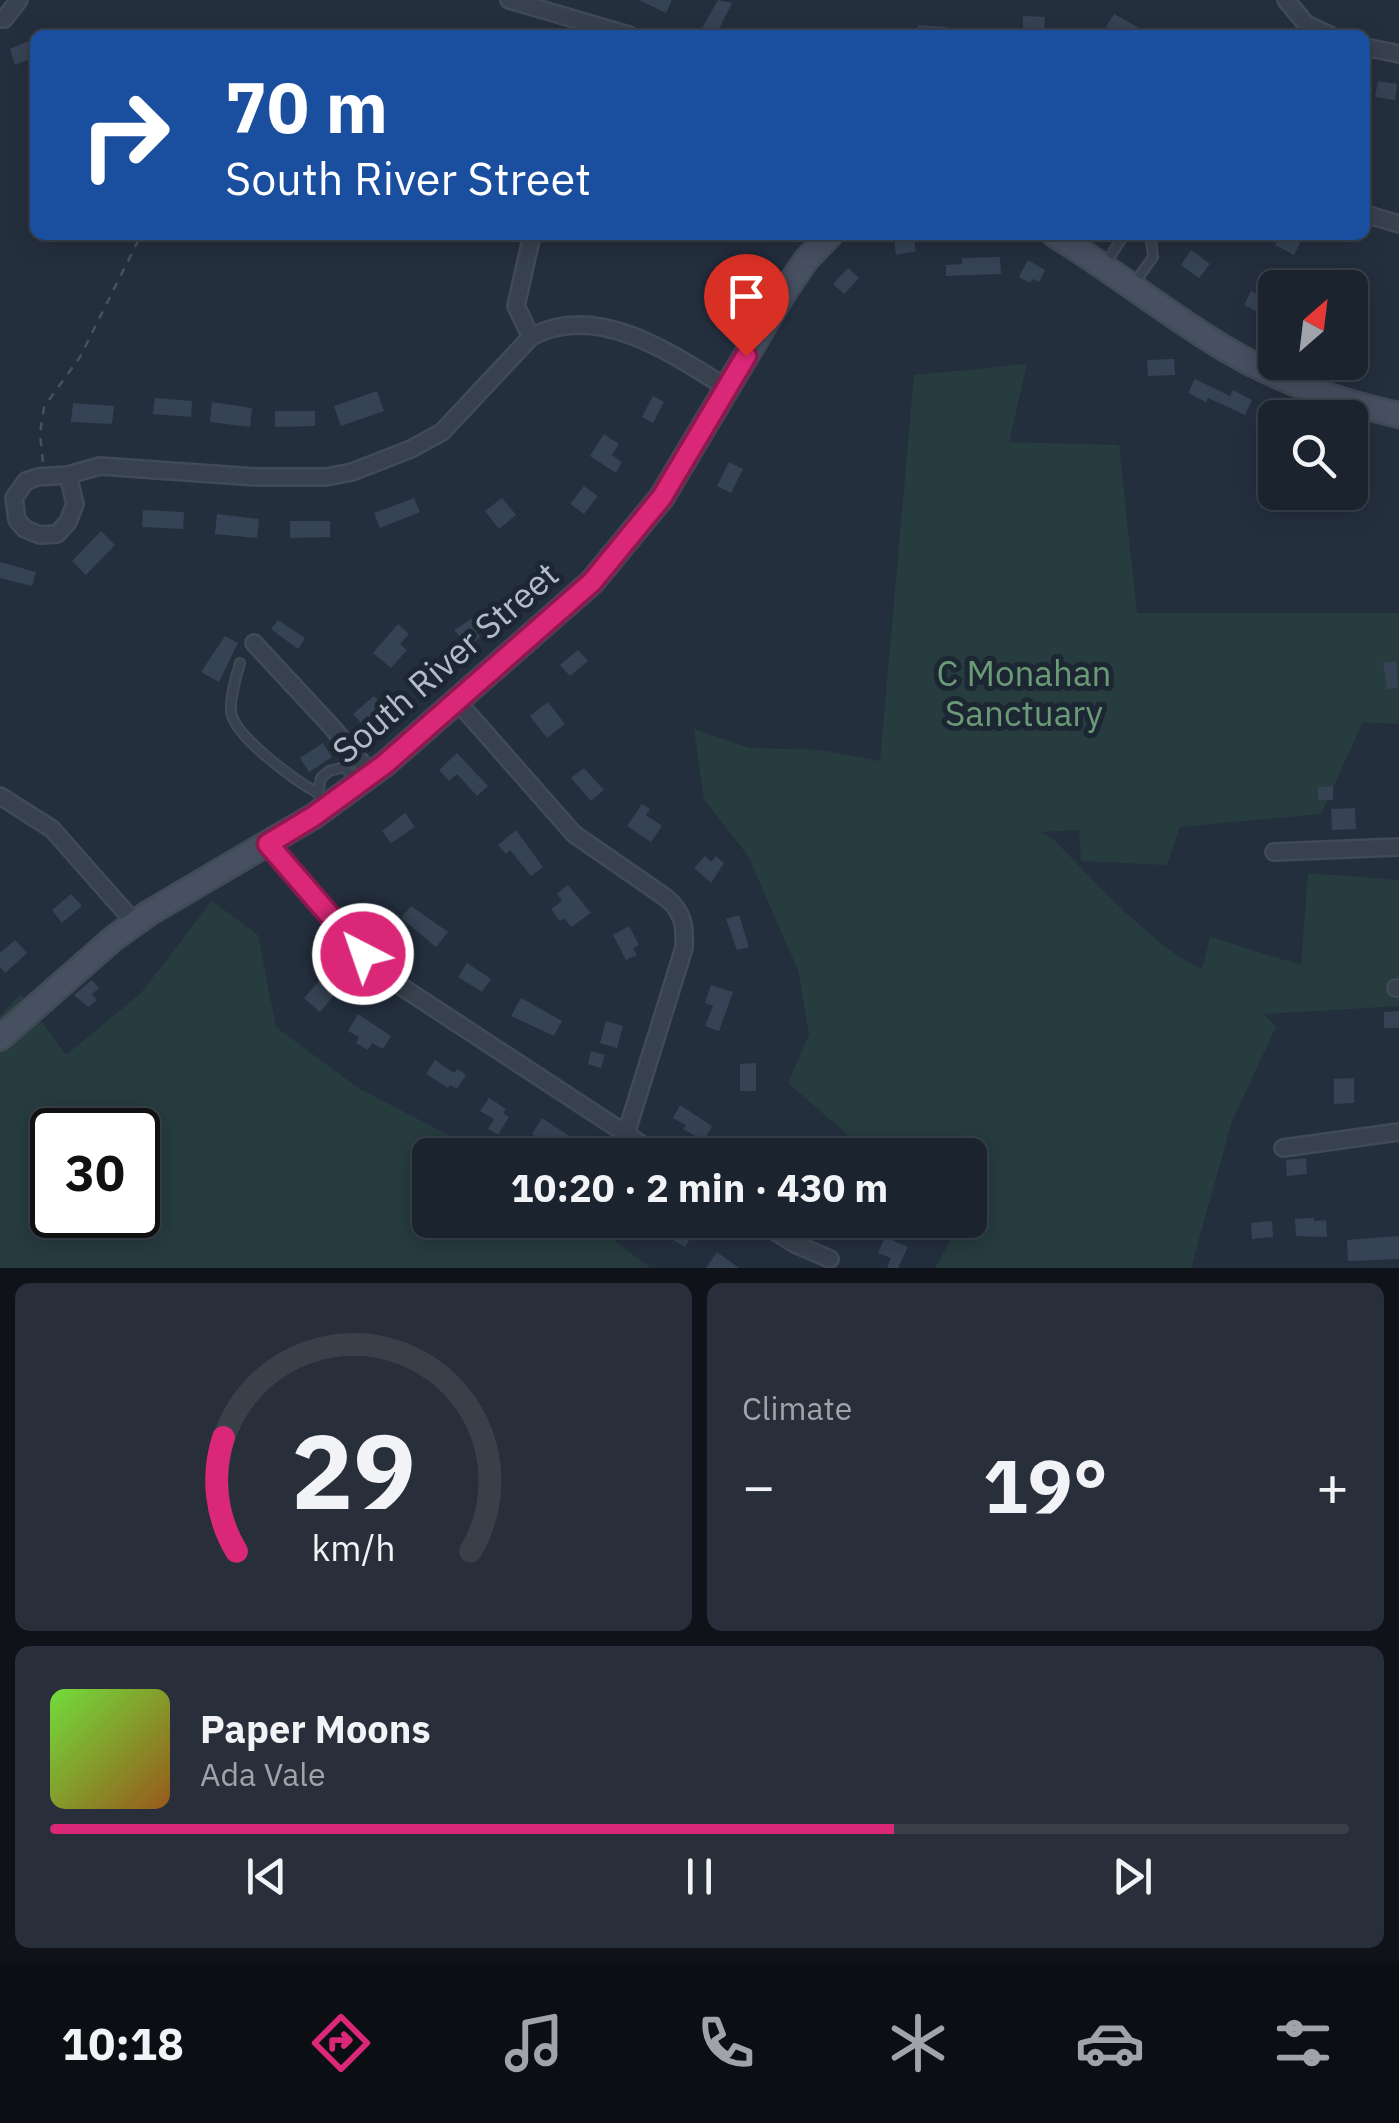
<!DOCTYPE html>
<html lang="en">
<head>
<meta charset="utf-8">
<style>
  body { margin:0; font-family:"IBM Plex Sans",sans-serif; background:#282f3a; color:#f1f3f6; height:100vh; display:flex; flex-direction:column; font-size:38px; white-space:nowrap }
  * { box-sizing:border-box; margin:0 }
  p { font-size:32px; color:#a0a4aa }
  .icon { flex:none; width:55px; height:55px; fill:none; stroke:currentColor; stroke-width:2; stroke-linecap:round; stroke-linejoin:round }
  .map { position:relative; height:1268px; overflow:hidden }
  .panel { display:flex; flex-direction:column; gap:15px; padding:15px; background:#0f1319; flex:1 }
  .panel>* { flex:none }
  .top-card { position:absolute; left:30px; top:30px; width:1340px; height:210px; border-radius:15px; box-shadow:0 5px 25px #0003,0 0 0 2px #39404a; background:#1a4fa0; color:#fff; overflow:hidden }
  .needle { width:65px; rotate:28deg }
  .controls { position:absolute; left:1258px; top:270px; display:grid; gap:20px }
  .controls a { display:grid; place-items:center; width:110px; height:110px; border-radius:15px; background:#1b232e; box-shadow:0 5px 25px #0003,0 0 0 2px #39404a; font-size:50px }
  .speed { position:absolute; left:30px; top:1108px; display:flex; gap:20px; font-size:50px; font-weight:700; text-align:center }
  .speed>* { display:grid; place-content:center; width:130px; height:130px; border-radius:50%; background:#1b232e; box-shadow:0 5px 25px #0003,0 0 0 2px #39404a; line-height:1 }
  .speed .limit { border:5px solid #111; border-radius:15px; background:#fff; color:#111 }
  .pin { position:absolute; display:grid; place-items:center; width:85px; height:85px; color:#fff; margin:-102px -42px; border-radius:50% 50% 50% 0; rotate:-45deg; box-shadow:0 0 10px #0007 }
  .pin .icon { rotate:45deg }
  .me { position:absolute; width:110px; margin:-55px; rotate:319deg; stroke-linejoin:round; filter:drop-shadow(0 0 8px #0008) }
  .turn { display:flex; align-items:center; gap:35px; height:210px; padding:0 30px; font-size:45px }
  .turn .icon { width:130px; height:130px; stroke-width:2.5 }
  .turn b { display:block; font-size:70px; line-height:85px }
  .big { font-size:75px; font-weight:700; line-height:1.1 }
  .panel .widget { flex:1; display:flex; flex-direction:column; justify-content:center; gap:15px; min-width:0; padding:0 35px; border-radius:15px; background:#282f3a }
  .panel .dial { align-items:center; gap:0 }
  .dial svg { height:260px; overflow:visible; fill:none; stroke:#39404a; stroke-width:7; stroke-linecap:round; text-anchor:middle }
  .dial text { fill:#f1f3f6; stroke:none }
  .song { display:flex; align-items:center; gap:30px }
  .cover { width:120px; height:120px; border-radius:15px; background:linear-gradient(135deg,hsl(100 70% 55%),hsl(30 70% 35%)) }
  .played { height:10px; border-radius:5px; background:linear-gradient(90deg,#db2777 65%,#39404a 65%) }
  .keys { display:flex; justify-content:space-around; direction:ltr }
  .heat { display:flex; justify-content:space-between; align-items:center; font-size:55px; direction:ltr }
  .panel .tiles { flex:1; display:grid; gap:15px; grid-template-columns:1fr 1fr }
  .widget:last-child { grid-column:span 2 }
  .trip { position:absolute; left:412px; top:1138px; width:575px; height:100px; border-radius:15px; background:#1b232e; box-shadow:0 5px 25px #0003,0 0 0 2px #39404a; font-weight:700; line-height:100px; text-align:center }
  .tabs { display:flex; height:160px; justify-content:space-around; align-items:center; background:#0b0e12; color:#a0a4aa }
  .tabs .icon { width:70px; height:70px }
  .tabs .active { color:#db2777 }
  .tabs b { font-size:45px; color:#f1f3f6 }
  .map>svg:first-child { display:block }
  .green { fill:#263c3f; fill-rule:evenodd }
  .building { fill:#364354 }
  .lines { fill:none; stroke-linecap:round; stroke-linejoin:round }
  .lane-casing { stroke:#414a57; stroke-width:12 }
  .street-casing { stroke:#414a57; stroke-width:20 }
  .secondary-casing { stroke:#414a57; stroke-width:28 }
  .path { stroke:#3f5557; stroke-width:2.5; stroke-dasharray:8 8; stroke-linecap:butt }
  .lane { stroke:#38414e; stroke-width:8 }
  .street { stroke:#38414e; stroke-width:15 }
  .secondary { stroke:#465061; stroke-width:22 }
  .route-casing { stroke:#8e194d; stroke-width:25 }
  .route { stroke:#db2777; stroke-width:18 }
  .labels { text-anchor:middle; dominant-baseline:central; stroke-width:10; stroke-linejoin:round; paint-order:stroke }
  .street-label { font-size:35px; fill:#b4bcc9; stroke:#1d2633 }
  .park-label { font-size:35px; fill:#6b9a76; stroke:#1d2633 }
</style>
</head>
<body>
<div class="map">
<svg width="1399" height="1268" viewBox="0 0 1399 1268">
  <rect width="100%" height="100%" fill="#242f3e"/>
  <path class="green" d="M 1027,364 L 1009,442 L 1119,445 L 1137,613 L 1399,613 L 1399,724 L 1363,722 L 1321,814 L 1180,827 L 1167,865 L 1081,861 L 1079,830 L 1041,832 L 1054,840 C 1092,878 1154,948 1202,969 L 1210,937 L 1301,965 L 1308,873 L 1399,880 L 1399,1006 L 1264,1014 L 1276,1027 L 1232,1121 L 1191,1268 L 935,1268 L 957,1228 L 948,1220 L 970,1220 L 970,1155 L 871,1155 L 788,1083 L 809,1034 L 798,970 L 748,856 L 704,799 L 694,729 L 750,748 L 821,750 L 880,761 L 914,375 Z
    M 212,901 L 258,935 L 276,1027 L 358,1088 L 487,1155 L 430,1155 L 430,1220 L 587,1220 L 651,1268 L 0,1268 L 0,1016 L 21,994 L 66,1055 L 141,993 ZM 52,1130 L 138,1130 L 138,1215 L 52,1215 Z"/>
  <path class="building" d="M 639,0 L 672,0 L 666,13 Z
    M 718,0 L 732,3 L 716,35 L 702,28 Z
    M 1114,14 L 1152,35 L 1120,35 L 1106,27 Z
    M 1023,16 L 1045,17 L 1044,32 L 1028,35 L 1028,32 L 1023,31 Z
    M 918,25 L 947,27 L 947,35 L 917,35 Z
    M 35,38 L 35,57 L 15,65 L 10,49 Z
    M 1378,81 L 1397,84 L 1395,100 L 1375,97 Z
    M 913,235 L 916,251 L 896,255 L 894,238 Z
    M 1280,235 L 1289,235 L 1301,241 L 1294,255 L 1275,245 Z
    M 1191,250 L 1210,264 L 1199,278 L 1181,265 Z
    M 1000,257 L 1001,274 L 946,276 L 946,265 L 962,264 L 962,258 Z
    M 1028,260 L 1045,270 L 1039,282 L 1033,279 L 1030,283 L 1019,277 Z
    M 848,268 L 859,278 L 844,294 L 833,284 Z
    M 1251,291 L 1269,300 L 1262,314 L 1244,305 Z
    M 1174,359 L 1175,375 L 1148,376 L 1147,360 Z
    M 1195,379 L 1230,396 L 1233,390 L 1252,400 L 1245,415 L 1208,398 L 1206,402 L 1188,393 Z
    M 377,391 L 384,411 L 341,426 L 334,406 Z
    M 653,396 L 664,402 L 653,423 L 642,417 Z
    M 155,398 L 192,401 L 191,417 L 153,414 Z
    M 212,402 L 252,408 L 250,427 L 210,422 Z
    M 73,403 L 114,406 L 112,424 L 71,422 Z
    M 275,411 L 315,411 L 315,426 L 275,427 Z
    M 604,434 L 619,444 L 612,455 L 622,462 L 616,473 L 590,456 Z
    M 729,462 L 743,469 L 731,493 L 717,486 Z
    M 584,486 L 598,496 L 584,514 L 570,504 Z
    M 414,498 L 420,512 L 380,528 L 374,513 Z
    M 502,498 L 516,515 L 499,529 L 485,511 Z
    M 143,510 L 184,512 L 183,529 L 142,527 Z
    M 217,514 L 259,519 L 257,538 L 215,534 Z
    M 290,521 L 330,521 L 330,537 L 290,538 Z
    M 101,531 L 115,545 L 86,575 L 72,561 Z
    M 0,562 L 36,572 L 32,586 L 0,578 Z
    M 476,616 L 484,625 L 476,632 L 480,637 L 469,647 L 454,630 Z
    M 278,620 L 305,638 L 298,649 L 271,629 Z
    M 398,624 L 409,634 L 400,644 L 407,650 L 391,668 L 373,653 Z
    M 225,636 L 238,643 L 219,682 L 201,672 Z
    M 578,650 L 588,661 L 570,676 L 560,665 Z
    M 1396,661 L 1398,688 L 1387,689 L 1383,663 Z
    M 374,696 L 385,707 L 371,719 L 368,716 L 361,723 L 353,714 Z
    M 548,702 L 565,724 L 547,738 L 530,716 Z
    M 323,743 L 332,757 L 309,772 L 300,758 Z
    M 457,753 L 488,786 L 477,796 L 457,774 L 449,781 L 439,770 Z
    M 584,768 L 604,790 L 591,801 L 571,778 Z
    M 1333,786 L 1333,800 L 1318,800 L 1318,787 Z
    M 642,804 L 650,809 L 646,815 L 662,826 L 651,842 L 627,826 Z
    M 1355,808 L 1356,829 L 1332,830 L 1331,809 Z
    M 405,813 L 415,827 L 391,843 L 382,831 Z
    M 516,830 L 543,867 L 531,876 L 510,850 L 506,854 L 498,845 Z
    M 705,856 L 711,862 L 716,856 L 724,863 L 711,883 L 694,868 Z
    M 568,885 L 591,913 L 571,927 L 564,918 L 560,921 L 551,909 L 562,901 L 557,894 Z
    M 71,894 L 82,906 L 62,923 L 52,910 Z
    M 411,906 L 448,932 L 436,947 L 401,918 Z
    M 739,915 L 749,947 L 737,950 L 726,919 Z
    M 629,926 L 639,945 L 633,948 L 637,955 L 626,960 L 613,935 Z
    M 15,940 L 27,953 L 5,973 L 0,967 L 0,953 Z
    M 467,963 L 491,979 L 482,992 L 458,977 Z
    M 92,980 L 99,988 L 92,994 L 97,1000 L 88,1007 L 74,995 Z
    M 320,980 L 336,993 L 320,1012 L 304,998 Z
    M 711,985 L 733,992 L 719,1031 L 705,1026 L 713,1006 L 705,1003 Z
    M 521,998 L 562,1021 L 554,1036 L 511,1016 Z
    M 1399,1011 L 1399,1028 L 1384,1028 L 1384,1012 Z
    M 358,1014 L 391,1036 L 383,1049 L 372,1043 L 368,1050 L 356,1043 L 359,1037 L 348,1031 Z
    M 606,1021 L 623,1026 L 617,1048 L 600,1043 Z
    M 591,1051 L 605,1055 L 601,1068 L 588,1064 Z
    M 435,1060 L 454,1073 L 457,1069 L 466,1075 L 457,1089 L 450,1085 L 448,1088 L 426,1074 Z
    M 756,1063 L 756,1091 L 740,1091 L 740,1064 Z
    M 1354,1078 L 1354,1103 L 1334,1104 L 1334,1079 Z
    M 489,1098 L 506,1109 L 503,1113 L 509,1117 L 498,1135 L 488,1129 L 494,1119 L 480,1111 Z
    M 680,1105 L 712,1126 L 704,1141 L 683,1129 L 686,1125 L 673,1118 Z
    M 542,1118 L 580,1143 L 572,1155 L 532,1134 Z
    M 1306,1158 L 1307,1174 L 1287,1176 L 1286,1160 Z
    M 1314,1218 L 1314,1221 L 1326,1220 L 1327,1237 L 1296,1236 L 1295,1219 Z
    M 640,1220 L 674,1220 L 694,1232 L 685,1247 Z
    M 1272,1221 L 1273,1237 L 1252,1239 L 1251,1223 Z
    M 1399,1236 L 1399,1259 L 1348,1261 L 1347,1240 Z
    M 885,1237 L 908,1247 L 898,1268 L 887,1268 L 891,1258 L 878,1253 Z
    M 717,1252 L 739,1268 L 706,1268 Z"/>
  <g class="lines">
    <g class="lane-casing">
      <path id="lane" d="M 1104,266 L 1124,235
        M 1133,285 L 1153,257 L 1151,240 L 1145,235
        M 240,663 C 236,678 230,696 231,711 C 233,736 297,782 318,793 L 323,805
        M 318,793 L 321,778 L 329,771 L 344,767 L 357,781"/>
    </g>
    <g class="street-casing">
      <path id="street" d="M 509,0 L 629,35
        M 1286,0 L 1306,24 L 1330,35
        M 0,19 L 4,19 L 19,0
        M 1365,47 L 1399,54
        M 1365,214 L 1399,224
        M 531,337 L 516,306 L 532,235
        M 68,475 L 75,504 L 68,522 L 57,534 L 40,535 L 25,529 L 17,520 L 14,498 L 26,481 L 38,477 L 68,475 L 100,466 L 257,477 L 326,477 L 352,472 L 411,449 L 442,432 L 531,337 C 597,301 673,354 727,388
        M 254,643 L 331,726 L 372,775
        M 457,701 L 574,834 L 665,897 C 684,912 685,926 684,948 L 626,1134
        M 0,796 L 52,829 L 135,923
        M 268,844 L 348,939 L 399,985 L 658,1155
        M 1274,852 L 1399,847
        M 1396,988 L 1399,988
        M 1283,1148 L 1399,1132
        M 757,1220 L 795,1244 L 830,1259"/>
    </g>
    <g class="secondary-casing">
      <path id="secondary" d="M 1055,235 C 1114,271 1168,315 1227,350 C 1280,381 1339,402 1399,415
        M 0,1038 L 114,938 L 149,913 L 314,816 L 385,764 L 592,582 L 662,497 L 783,294 L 806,260 L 830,235"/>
    </g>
    <path class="path" d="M 43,462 L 40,434 L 44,407 L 80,357 L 141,235"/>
    <use href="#lane" class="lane"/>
    <use href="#street" class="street"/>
    <use href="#secondary" class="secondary"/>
  </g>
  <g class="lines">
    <g class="route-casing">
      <path id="route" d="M 363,954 L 268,844 L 314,816 L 385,764 L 592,582 L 662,497 L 746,356"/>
    </g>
    <use href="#route" class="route"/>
  </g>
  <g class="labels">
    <g class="street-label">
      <text transform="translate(445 662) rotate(-41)">South River Street</text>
    </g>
    <g class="park-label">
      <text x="1024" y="673">C Monahan<tspan x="1024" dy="40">Sanctuary</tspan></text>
    </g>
  </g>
</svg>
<div class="controls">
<a><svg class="needle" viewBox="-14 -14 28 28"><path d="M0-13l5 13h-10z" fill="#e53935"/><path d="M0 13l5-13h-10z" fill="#a0a4aa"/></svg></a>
<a><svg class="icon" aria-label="search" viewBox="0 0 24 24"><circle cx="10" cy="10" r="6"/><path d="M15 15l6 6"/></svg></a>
</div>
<div class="speed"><div class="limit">30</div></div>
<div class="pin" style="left:746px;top:356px;background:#d93025"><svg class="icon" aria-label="arrive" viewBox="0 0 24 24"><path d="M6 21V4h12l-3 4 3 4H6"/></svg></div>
<svg class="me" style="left:363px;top:954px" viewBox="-20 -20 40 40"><circle r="17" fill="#db2777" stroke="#fff" stroke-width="3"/><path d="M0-11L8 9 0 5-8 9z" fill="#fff"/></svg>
<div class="trip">10:20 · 2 min · 430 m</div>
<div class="top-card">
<div class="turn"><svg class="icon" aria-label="right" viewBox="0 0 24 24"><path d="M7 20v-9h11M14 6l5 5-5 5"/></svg><div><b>70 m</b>South River Street</div></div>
</div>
</div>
<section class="panel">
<div class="tiles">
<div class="widget dial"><svg viewBox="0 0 100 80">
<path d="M14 69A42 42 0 1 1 86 69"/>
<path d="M14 69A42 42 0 0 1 10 34" stroke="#db2777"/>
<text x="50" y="56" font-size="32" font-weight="700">29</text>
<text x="50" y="72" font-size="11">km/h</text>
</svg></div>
<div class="widget"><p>Climate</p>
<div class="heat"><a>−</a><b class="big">19°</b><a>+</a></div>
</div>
<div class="widget">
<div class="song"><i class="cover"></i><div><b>Paper Moons</b><p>Ada Vale</p></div></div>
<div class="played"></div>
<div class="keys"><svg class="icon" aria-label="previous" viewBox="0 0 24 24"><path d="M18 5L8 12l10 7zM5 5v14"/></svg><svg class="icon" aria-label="pause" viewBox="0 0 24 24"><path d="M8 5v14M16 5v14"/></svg><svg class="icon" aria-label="next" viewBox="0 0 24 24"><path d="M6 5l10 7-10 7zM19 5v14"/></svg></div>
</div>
</div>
</section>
<nav class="tabs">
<b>10:18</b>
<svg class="icon active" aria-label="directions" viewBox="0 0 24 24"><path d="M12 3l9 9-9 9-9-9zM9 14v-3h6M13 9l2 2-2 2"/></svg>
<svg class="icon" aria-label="music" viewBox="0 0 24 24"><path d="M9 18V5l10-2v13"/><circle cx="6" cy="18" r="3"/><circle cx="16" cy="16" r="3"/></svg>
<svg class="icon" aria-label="phone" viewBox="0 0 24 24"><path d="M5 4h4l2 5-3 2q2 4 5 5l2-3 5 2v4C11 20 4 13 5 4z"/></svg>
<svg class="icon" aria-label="climate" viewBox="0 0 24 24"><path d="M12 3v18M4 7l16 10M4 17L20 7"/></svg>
<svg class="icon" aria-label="car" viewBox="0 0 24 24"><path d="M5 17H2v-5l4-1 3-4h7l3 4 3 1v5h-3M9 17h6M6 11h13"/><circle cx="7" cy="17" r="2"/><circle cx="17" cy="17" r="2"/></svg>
<svg class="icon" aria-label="filters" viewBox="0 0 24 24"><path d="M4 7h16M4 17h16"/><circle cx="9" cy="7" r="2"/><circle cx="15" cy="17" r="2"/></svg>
</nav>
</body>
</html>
